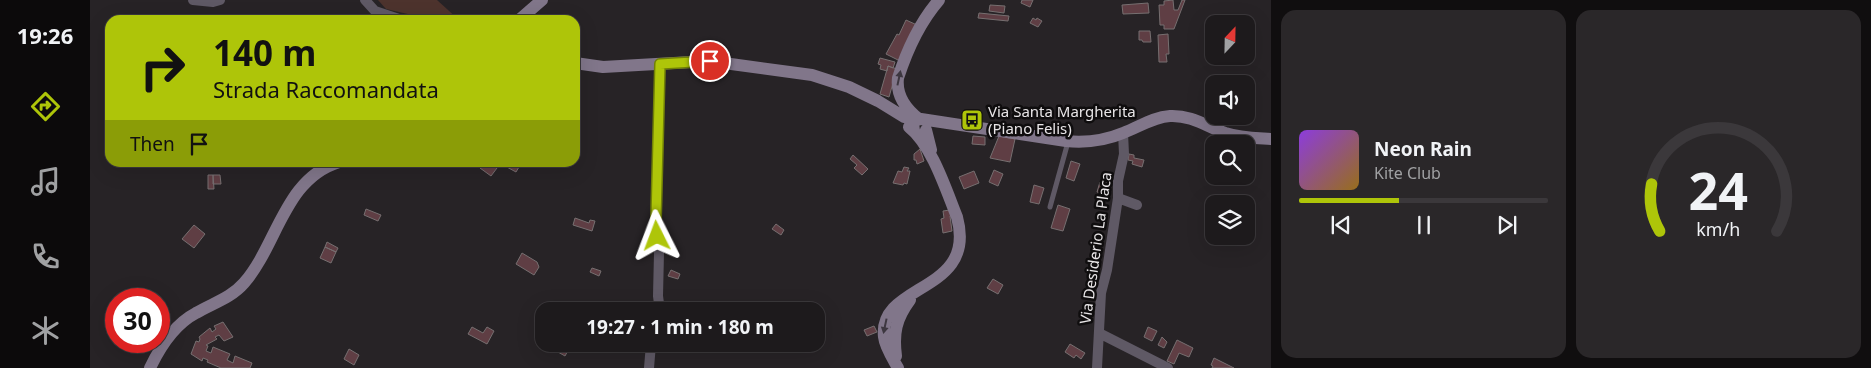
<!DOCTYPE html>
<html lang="en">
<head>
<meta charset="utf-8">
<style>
  body { margin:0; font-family:"Noto Sans",sans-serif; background:#2a2729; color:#f1f3f6; height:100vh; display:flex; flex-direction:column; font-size:19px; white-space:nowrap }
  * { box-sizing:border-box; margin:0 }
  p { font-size:16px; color:#a0a1a3 }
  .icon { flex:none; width:28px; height:28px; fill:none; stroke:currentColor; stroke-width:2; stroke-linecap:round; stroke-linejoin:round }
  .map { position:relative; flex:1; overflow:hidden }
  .details { display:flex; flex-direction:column; gap:10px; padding:10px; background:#100e0f; width:600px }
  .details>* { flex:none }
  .guide { position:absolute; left:15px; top:15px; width:475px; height:152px; border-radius:15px; box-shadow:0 5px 20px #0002,0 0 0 1px #3b383b; background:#aec509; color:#111; overflow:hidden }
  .needle { width:32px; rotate:22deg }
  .tools { position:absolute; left:1115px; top:15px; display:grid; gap:10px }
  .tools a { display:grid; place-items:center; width:50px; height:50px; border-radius:10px; background:#1d1a1c; box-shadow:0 5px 20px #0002,0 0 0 1px #3b383b; font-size:25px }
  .speed { position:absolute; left:15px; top:288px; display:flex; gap:10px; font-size:25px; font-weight:700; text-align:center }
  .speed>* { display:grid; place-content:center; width:65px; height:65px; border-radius:50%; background:#1d1a1c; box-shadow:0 5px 20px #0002,0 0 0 1px #3b383b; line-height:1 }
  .speed .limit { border:8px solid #d22; background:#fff; color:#111 }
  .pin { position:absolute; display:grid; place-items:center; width:42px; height:42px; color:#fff; margin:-21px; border:2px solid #fff; border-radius:50%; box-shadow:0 1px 5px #0007 }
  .me { position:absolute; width:55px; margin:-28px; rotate:357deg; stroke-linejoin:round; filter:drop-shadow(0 0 4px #0008) }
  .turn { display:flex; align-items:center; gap:18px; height:105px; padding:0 25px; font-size:22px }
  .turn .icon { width:65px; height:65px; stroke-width:2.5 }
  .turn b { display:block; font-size:35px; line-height:42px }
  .then { display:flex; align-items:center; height:48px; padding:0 25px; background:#0003; gap:10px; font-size:19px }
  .details .tile { flex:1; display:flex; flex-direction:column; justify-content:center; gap:8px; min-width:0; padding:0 18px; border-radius:15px; background:#2a2729 }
  .details .dial { align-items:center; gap:0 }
  .dial svg { height:130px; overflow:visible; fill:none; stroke:#3b383b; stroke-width:7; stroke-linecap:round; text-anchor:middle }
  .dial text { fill:#f1f3f6; stroke:none }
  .song { display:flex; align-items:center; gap:15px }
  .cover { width:60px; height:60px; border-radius:8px; background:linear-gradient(135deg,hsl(270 70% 55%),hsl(40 70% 35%)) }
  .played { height:5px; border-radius:2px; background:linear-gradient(90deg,#aec509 40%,#3b383b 40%) }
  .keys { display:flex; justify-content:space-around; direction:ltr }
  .details .tiles { flex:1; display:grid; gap:10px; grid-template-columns:repeat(2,1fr) }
  .trip { position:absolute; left:445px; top:302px; width:290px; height:50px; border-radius:15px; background:#1d1a1c; box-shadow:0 5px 20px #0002,0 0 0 1px #3b383b; font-weight:700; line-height:50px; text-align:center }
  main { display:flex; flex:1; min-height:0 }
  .menu { display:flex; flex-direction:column; width:90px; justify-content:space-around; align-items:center; background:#0c0a0b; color:#a0a1a3 }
  .menu .icon { width:35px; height:35px }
  .menu .on { color:#aec509 }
  .menu b { font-size:22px; color:#f1f3f6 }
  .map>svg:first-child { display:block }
  .green { fill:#4d332d }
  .building { fill:#5f3e44; stroke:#766f70 }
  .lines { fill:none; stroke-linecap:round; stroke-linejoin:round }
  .lane { stroke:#5f5965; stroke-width:5 }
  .street { stroke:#5f5965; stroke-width:10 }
  .secondary { stroke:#81768a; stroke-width:12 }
  .oneway { fill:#3d3740 }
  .route-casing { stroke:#718006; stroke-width:12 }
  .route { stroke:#aec509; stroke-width:9 }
  .labels { text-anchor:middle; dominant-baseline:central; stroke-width:5; stroke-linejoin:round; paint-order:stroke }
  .poi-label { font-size:15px; fill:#e8e5e7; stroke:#0f0d0e; text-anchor:start }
  .street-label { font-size:15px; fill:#e8e5e7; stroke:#0f0d0e }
</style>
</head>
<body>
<main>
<nav class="menu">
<b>19:26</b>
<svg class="icon on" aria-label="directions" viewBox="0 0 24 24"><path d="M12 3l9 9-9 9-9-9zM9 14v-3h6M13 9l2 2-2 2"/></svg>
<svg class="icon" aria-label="music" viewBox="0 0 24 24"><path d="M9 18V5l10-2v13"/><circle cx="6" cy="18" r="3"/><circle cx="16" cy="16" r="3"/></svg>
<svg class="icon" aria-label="phone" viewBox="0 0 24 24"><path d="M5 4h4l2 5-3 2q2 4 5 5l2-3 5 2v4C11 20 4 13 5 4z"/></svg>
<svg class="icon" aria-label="climate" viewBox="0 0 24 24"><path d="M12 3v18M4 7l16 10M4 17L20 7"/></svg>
</nav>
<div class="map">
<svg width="1181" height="368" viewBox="0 0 1181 368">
  <rect width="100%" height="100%" fill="#272326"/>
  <path class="green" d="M 288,0 L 347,0 L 369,20 L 344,20 L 296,9 Z"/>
  <path class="building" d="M 932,0 L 943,0 L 940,7 L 931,3 Z
    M 1083,0 L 1084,10 L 1088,10 L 1092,0 L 1095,0 L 1084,29 L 1074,29 L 1074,25 L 1070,25 L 1069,5 L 1074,5 L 1074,1 Z
    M 1058,3 L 1059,13 L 1033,14 L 1032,5 Z
    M 900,5 L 915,6 L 914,13 L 899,11 Z
    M 889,13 L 919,16 L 918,21 L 888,18 Z
    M 943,18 L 946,20 L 947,18 L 952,21 L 948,27 L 940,23 Z
    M 816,20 L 827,25 L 810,61 L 796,54 L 807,34 L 809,35 Z
    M 1049,31 L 1060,31 L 1061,42 L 1053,42 L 1052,40 L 1049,40 Z
    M 1078,34 L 1079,54 L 1076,54 L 1077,62 L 1069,62 L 1068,35 Z
    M 790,58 L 805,62 L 803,68 L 798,66 L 797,71 L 790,69 L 791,65 L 788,64 Z
    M 798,66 L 807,69 L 799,97 L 790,94 Z
    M 883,136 L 895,137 L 895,145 L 882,144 Z
    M 909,136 L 925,139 L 920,162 L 900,158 Z
    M 830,149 L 834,161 L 827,164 L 826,160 L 824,160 L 824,154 Z
    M 1039,154 L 1044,155 L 1044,158 L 1054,160 L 1052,167 L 1042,164 L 1043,161 L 1038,160 Z
    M 763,155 L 778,169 L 772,175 L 764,168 L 767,165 L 760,159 Z
    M 981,161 L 990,164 L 984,181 L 976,178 Z
    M 394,162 L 399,162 L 407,168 L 401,176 L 390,168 Z
    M 417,162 L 422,162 L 429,167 L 426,172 L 415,166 Z
    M 814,167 L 819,168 L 817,171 L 820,171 L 817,184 L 814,183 L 813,185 L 803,183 L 808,171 L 812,172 Z
    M 904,170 L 913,174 L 908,186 L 899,182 Z
    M 884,171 L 889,183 L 874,189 L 869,177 Z
    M 118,175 L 123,175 L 124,189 L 118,189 Z
    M 123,175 L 130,175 L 131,184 L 123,184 Z
    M 1010,182 L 1017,183 L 1014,194 L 1007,192 Z
    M 944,185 L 954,188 L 949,204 L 940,202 Z
    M 968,205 L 980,209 L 973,231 L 961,228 Z
    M 276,209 L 291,215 L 288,221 L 274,215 Z
    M 860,210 L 862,216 L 860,216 L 862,231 L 853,233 L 851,219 L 854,218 L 853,211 Z
    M 485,218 L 499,223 L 500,220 L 505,221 L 502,231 L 483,225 Z
    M 686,224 L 694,230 L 691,235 L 682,229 Z
    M 104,225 L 115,234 L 104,248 L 92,239 Z
    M 237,242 L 248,248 L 246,252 L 235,247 Z
    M 235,247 L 246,252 L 241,263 L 230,258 Z
    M 432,253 L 447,262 L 449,267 L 444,275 L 426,264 Z
    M 502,268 L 511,271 L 509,276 L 500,272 Z
    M 581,270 L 590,274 L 588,279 L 578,276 Z
    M 903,279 L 913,285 L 908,294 L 897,288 Z
    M 133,322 L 143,337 L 134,341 L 129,335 L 125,337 L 127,339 L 116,345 L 118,346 L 116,351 L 121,353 L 123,347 L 140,354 L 137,360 L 143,363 L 145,356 L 162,363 L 160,368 L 131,368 L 117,362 L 118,360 L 113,358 L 112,361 L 101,354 L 106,341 L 109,342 L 110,339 L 109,337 L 120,328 L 122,332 L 126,329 L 124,326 Z
    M 784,326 L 787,332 L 777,336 L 774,330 Z
    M 382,327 L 393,333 L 397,327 L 404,331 L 397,344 L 378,334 Z
    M 1058,327 L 1067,331 L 1062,341 L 1054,337 Z
    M 1072,337 L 1077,342 L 1074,348 L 1068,345 Z
    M 1087,340 L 1103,348 L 1099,357 L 1089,353 L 1084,364 L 1077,361 Z
    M 468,344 L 481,345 L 475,356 L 468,352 L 471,347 L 468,345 Z
    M 980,344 L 995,353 L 991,359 L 986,355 L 984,358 L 975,352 Z
    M 259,349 L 269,355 L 264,365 L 254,359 Z
    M 1124,358 L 1144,368 L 1122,368 L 1123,366 L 1121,365 Z"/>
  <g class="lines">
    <path class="lane" d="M 960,207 L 978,142"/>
    <path class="street" d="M 103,0 L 123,2 L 130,0
      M 275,0 L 285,11 L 312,20
      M 570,64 L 566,219 L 569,253 L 568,296 L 570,311
      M 1028,198 L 1047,205
      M 1009,333 L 1078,368
      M 559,368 L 561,344
      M 1007,368 L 1011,293 L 1017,270 L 1028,198 L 1028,181 L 1034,154 L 1033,133"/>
    <path class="secondary" d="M 429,20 L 452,0
      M 485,63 L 513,67 L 619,61 L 722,75 L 759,87 L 788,101 L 814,117 L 827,120
      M 829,119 C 816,109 806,95 808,78 C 817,50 830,22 849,0
      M 836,130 L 841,150
      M 824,131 L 823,123 L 827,120 L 831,119 L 976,141 C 997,143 1014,141 1033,133 C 1049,127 1063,117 1080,116 C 1101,115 1116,126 1135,133 C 1150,138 1165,138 1181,139
      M 806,356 C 803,333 806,319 820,300
      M 60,368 C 70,347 85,324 106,313 C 123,303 141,298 154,283 C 188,244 194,179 249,162
      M 808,368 C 803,359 795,347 794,337 C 788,282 888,294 867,217 C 856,190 842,145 819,127"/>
  </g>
  <defs><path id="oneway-solid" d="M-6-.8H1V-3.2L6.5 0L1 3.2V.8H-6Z" transform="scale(1.25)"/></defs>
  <g class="oneway">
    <use href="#oneway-solid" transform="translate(809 78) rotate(-78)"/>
    <use href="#oneway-solid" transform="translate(795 326) rotate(102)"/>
  </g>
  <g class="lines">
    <g class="route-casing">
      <path id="route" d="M 567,236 L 566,219 L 570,64 L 620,61"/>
    </g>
    <use href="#route" class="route"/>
  </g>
  <defs>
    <g id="bus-square" transform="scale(1.125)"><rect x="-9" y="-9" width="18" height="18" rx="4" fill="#aec509" stroke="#0f0d0e"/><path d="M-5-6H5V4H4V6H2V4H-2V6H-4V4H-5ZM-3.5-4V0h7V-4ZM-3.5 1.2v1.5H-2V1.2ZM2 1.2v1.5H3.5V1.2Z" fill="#111"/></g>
  </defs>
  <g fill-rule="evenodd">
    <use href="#bus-square" x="882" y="120"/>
  </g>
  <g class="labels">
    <g class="poi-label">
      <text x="898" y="111">Via Santa Margherita<tspan x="898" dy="17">(Piano Felis)</tspan></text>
    </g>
    <g class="street-label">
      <text transform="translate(1005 248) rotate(-82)">Via Desiderio La Placa</text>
    </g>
  </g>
</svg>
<div class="tools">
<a><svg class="needle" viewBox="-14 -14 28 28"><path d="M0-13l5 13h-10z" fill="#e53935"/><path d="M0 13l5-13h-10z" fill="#a0a1a3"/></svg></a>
<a><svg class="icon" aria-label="sound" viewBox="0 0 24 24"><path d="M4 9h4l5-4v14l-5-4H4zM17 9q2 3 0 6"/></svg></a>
<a><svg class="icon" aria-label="search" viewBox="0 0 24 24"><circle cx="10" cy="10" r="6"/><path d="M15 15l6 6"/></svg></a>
<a><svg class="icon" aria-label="layers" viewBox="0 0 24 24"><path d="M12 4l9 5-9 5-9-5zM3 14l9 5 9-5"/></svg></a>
</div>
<div class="speed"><div class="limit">30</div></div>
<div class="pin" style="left:620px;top:61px;background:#d93025"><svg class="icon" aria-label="arrive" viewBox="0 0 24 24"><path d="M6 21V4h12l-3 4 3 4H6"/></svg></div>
<svg class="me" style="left:567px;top:236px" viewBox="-20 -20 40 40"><path d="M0-17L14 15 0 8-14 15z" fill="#aec509" stroke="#fff" stroke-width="4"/></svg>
<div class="trip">19:27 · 1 min · 180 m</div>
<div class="guide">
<div class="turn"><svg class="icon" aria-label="right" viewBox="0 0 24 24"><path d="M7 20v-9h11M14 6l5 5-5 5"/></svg><div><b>140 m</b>Strada Raccomandata</div></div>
<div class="then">Then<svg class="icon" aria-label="arrive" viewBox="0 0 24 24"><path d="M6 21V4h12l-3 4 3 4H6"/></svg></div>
</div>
</div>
<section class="details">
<div class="tiles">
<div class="tile">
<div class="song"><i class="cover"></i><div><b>Neon Rain</b><p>Kite Club</p></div></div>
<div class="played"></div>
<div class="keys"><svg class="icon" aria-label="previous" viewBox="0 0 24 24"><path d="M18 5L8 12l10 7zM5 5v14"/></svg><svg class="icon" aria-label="pause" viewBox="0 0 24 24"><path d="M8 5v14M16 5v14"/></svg><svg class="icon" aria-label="next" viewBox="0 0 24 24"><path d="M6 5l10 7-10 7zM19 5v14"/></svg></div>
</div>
<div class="tile dial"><svg viewBox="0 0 100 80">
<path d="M14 69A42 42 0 1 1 86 69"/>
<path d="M14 69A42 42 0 0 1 9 40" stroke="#aec509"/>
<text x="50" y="56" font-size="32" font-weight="700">24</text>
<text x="50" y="72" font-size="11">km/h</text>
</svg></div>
</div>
</section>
</main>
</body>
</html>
